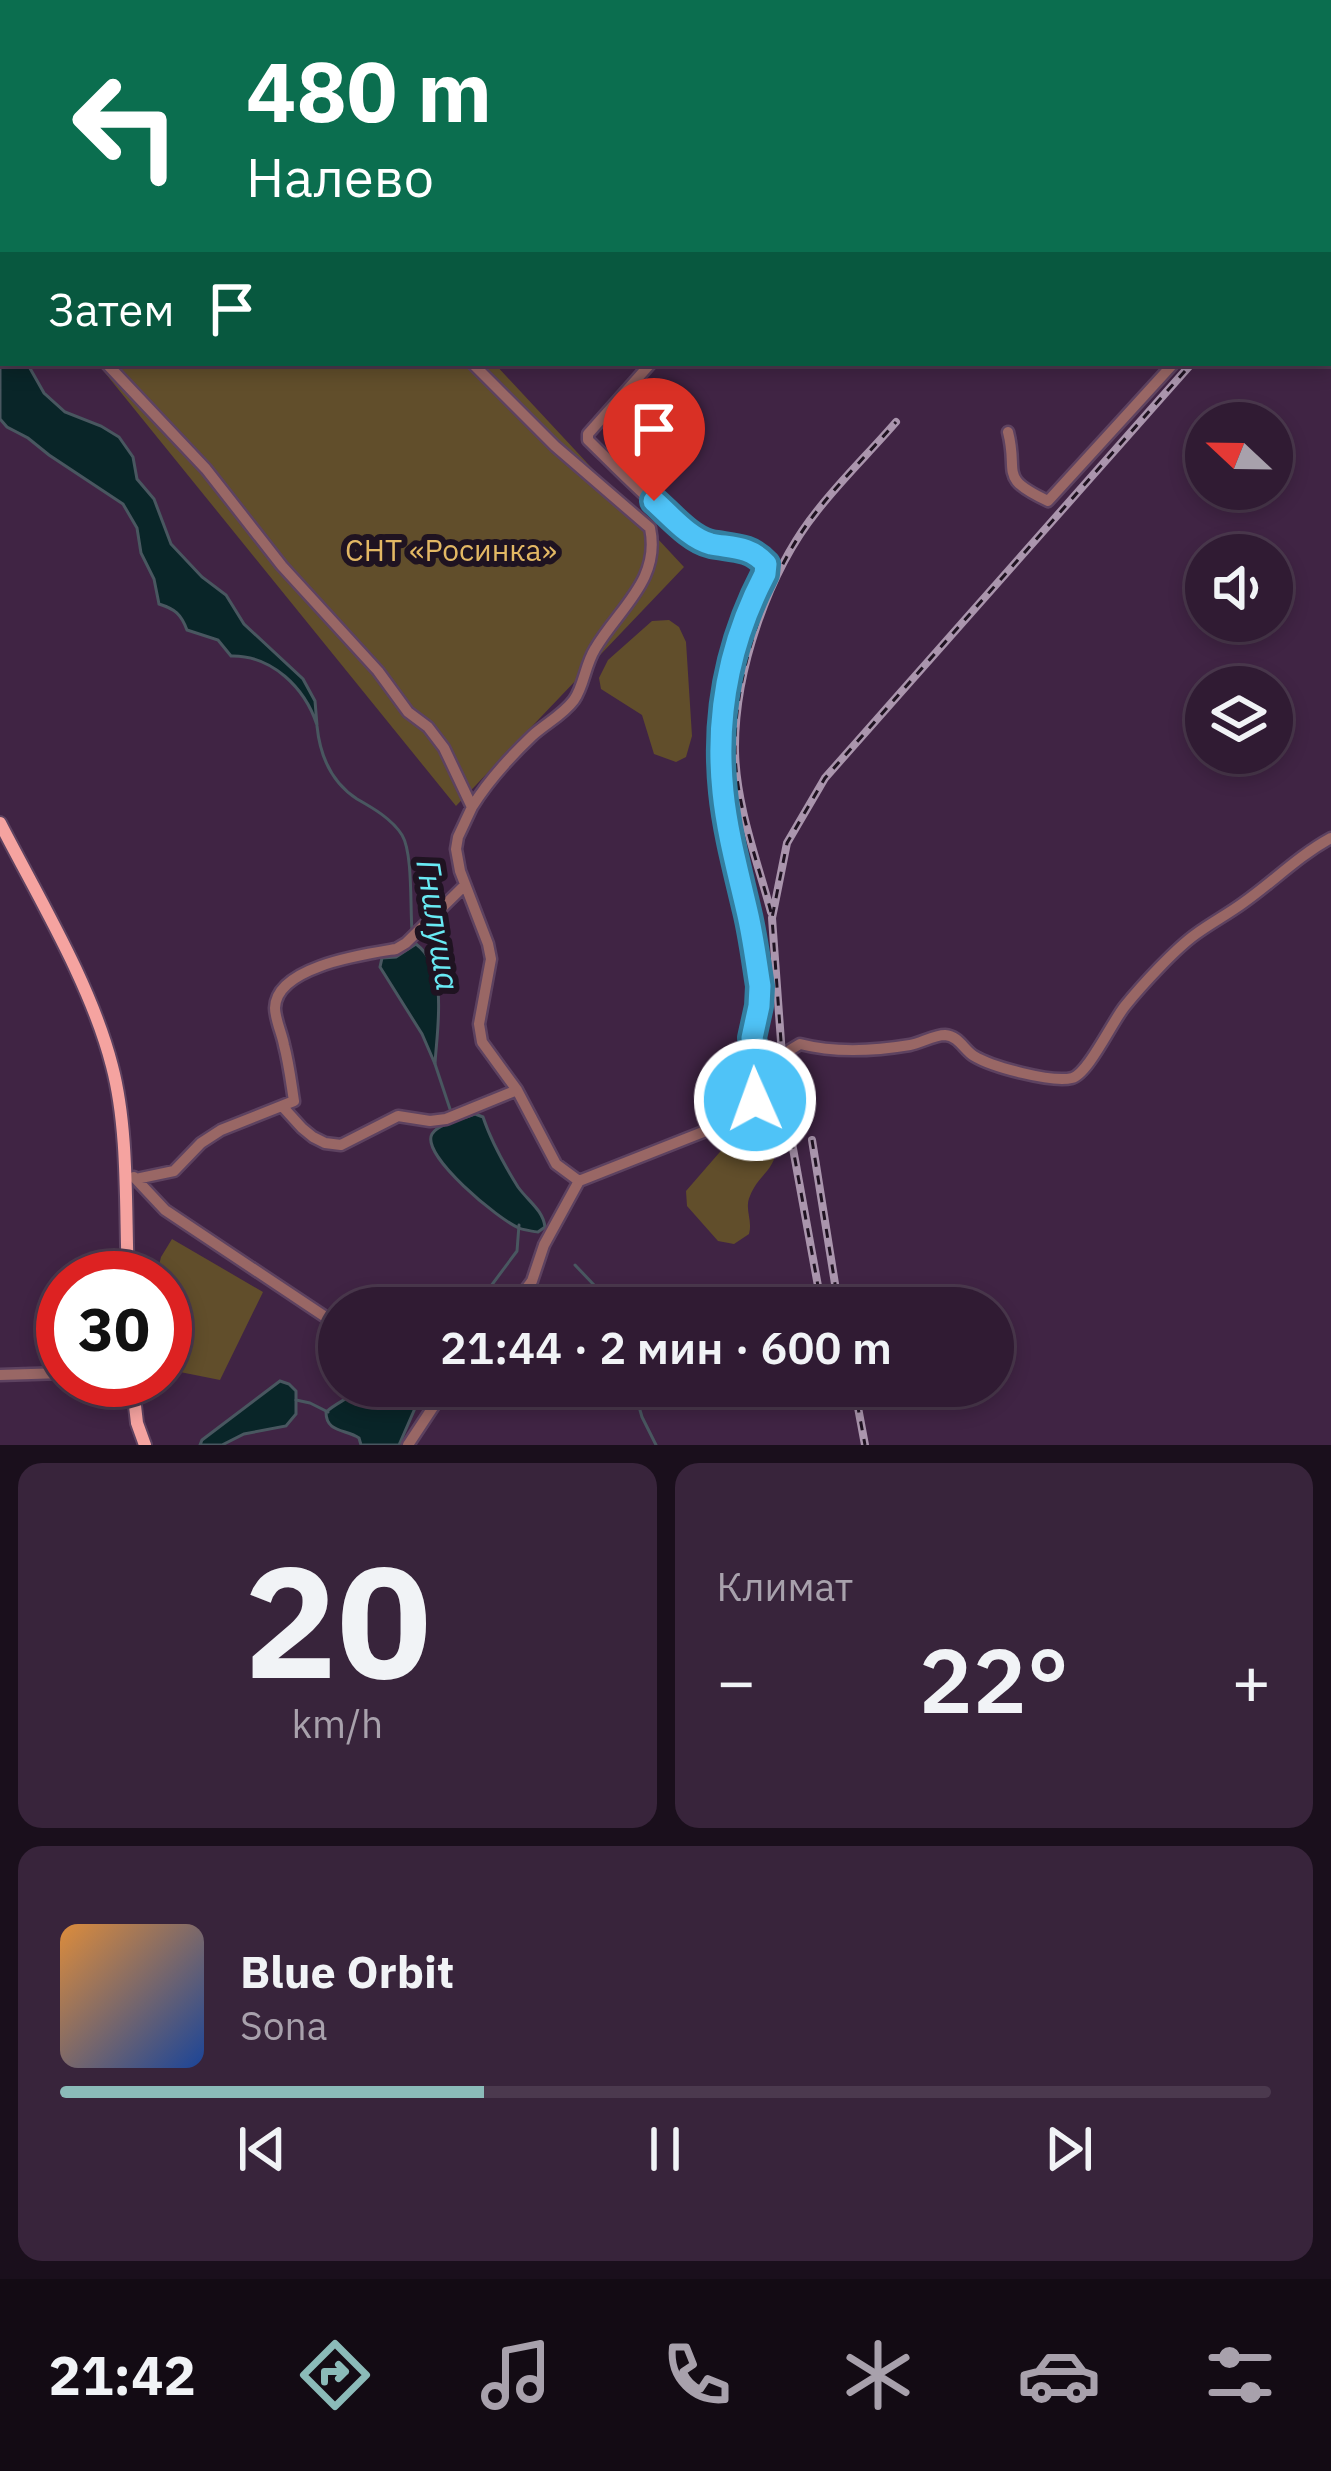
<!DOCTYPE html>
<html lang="ru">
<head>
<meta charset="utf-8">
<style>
  body { margin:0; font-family:"IBM Plex Sans",sans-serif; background:#38243b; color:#f1f3f6; height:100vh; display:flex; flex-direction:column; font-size:45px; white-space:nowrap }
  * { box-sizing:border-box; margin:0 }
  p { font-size:39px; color:#a8a1ac }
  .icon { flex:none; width:66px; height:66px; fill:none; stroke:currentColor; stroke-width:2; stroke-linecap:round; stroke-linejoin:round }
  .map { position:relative; height:1445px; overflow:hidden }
  .panel { display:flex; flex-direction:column; gap:18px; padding:18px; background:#1a0f1c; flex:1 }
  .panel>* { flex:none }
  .top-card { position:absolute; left:0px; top:0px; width:1332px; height:366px; box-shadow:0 6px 18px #0003,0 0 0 3px #4b394e; background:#0b6e4f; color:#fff; overflow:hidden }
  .needle { width:78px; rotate:292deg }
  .buttons { position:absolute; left:1185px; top:402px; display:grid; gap:24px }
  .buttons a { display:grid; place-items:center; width:108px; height:108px; border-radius:50%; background:#301b33; box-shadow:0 6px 18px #0003,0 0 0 3px #4b394e; font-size:60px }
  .speed { position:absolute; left:36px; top:1251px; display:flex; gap:24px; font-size:60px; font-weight:700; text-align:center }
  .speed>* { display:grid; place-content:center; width:156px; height:156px; border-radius:50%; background:#301b33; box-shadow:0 6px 18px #0003,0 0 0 3px #4b394e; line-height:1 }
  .speed .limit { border:18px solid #d22; background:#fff; color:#111 }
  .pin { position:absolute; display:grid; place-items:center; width:102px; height:102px; color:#fff; margin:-123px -51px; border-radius:50% 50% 50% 0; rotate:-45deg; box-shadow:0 0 12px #0007 }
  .pin .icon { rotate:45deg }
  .me { position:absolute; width:132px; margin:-66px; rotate:358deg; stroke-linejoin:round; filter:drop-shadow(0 0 9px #0008) }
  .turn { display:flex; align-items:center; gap:42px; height:252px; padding:0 48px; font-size:54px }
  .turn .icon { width:156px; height:156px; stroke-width:2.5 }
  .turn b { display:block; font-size:84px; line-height:102px }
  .then { display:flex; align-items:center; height:114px; padding:0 48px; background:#0003; gap:24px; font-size:45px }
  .big { font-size:90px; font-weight:600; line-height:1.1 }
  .panel .card { flex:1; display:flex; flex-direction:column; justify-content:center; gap:18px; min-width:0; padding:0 42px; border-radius:24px; background:#38243b }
  .panel .dial { align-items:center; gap:0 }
  .dial b { font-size:156px; line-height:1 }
  .song { display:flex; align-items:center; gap:36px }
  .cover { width:144px; height:144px; border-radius:18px; background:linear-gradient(135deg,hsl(30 70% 55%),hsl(220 70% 35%)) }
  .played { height:12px; border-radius:6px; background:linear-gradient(90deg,#8bbbb9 35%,#4b394e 35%) }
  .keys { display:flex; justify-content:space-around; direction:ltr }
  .heat { display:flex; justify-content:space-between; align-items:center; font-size:66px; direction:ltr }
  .panel .tiles { flex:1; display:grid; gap:18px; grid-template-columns:1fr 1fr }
  .card:last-child { grid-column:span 2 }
  .trip { position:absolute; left:318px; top:1287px; width:696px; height:120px; border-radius:60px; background:#301b33; box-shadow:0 6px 18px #0003,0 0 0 3px #4b394e; font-weight:600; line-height:120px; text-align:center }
  .dock { display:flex; height:192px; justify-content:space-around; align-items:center; background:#130b14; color:#a8a1ac }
  .dock .icon { width:84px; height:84px }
  .dock .on { color:#8bbbb9 }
  .dock b { font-size:54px; color:#f1f3f6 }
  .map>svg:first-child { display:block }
  .green { fill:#614e2b }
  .water { fill:#092528; stroke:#495760; stroke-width:3 }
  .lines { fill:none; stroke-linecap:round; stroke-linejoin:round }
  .stream { stroke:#495760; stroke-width:3 }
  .minor-casing { stroke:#5d4260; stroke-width:15 }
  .major-casing { stroke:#5d4260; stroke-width:16 }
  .minor { stroke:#996765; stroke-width:10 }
  .major { stroke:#f5a3a0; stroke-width:12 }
  .rail-casing { stroke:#aa95ad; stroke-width:8 }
  .rail { stroke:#1f1321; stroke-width:3; stroke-dasharray:9; stroke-linecap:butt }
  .route-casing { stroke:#337fa1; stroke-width:30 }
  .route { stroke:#4fc3f7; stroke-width:21 }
  .labels { text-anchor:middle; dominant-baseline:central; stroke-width:12; stroke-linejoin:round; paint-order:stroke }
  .park-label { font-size:30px; fill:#e3b864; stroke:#1f1321 }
  .water-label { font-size:33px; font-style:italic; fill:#69eaf4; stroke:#1f1321 }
</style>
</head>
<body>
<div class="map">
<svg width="1331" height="1445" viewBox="0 0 1331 1445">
  <rect width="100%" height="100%" fill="#402444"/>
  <path class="green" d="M 0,0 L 744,0 L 742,3 L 3,3 L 3,251 L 0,247 Z
    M 97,363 L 494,363 L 684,567 L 456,806 Z
    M 669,620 L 679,627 L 686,642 L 692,736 L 686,757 L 676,762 L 654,754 L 642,715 L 601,689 L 599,678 L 608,660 L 652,621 Z
    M 762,1112 C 772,1119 773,1124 775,1136 C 781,1169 760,1171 750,1196 C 744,1209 753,1220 749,1234 L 734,1244 L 718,1241 L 687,1206 L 686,1191 L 752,1115 Z
    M 172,1239 L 263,1292 L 220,1380 L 165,1369 L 165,1278 L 156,1278 L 161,1257 Z"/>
  <path class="water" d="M 0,309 L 3,313 L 3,363 L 27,363 L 44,393 L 65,412 L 101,426 L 119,437 L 133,457 L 137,479 L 154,499 L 171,544 L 202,577 L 226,595 L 244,624 L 303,679 L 315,701 L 317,725 C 305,688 272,655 231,656 L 218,640 L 187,630 C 181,614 175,609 159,604 L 154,579 L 141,553 L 137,528 L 123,504 L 49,455 L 28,438 L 7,427 L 0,419 Z
    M 416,944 C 449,969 437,1027 435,1064 L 422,1034 L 380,967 L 382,958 L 396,957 Z
    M 475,1114 L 483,1117 C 491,1141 505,1166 518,1187 C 528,1201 543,1210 545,1227 L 538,1232 C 536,1232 520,1229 519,1228 C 499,1220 420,1155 432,1134 C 438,1124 465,1118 475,1114 Z
    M 280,1381 L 289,1384 L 296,1391 L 296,1414 L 286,1426 L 244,1434 L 222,1445 L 200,1445 L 202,1440 Z
    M 361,1386 L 436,1386 L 416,1406 L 399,1445 L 361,1445 L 359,1438 C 346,1429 326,1433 326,1412 C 337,1402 353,1397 361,1386 Z"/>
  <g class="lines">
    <path class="stream" d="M 317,726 C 320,756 331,782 357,799 C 373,808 392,819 402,835 C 413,853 410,908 412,930
      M 435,1064 L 451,1112
      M 575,1265 L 595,1286 L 609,1308
      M 485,1294 L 517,1251 L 519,1225
      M 633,1386 L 642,1417 L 656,1445
      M 296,1400 L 310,1403 L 328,1412"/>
    <g class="minor-casing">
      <path id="minor" d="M 152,0 L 155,3
        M 596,0 L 597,3
        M 1211,3 L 1213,0
        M 1329,183 L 1331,181
        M 0,239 L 3,243
        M 106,363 L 206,469 L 282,566 L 378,671 L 408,712 L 428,727 L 444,748 L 472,807 L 458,837 L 456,849 L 460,871 L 488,944 L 491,959 L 479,1024 L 482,1042 L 517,1090 L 556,1164 L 579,1181
        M 651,363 L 588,434 L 588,440 C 617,468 670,524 705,541 C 719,548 709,542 724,543 C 739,545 756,552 766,564 L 765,574 C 730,642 713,720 723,796 C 726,824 734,851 739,878 C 747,913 758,950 760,986 C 761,1005 751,1022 752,1040 C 754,1060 759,1074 756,1095
        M 1008,432 C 1019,474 997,477 1048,501 L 1174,363
        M 472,807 C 488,781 510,757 532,736 C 545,724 563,715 574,700 C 584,686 585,665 595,649 C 619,608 661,580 650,528 L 555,446 L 472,363
        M 282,1106 L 302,1128 L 313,1137 L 325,1143 L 341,1145 L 398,1116 L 430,1121 L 446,1119 L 517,1090
        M 134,1177 L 165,1210 L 339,1326
        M 136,1179 L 174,1171 L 201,1143 L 221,1130 L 294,1101 C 291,1082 289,1064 284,1045 C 282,1034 275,1019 275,1008 C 276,966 366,954 396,949 L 406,943 L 465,885
        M 579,1181 L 736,1119 L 755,1100 L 790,1050 L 800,1044 C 835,1053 874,1051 910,1045 C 921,1043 934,1035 945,1035 C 959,1036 964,1050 974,1056 C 992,1067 1052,1083 1072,1078 C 1088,1074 1112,1022 1125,1006 C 1142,985 1175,949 1196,934 C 1211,923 1228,914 1243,903 C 1273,882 1298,856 1331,838
        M 512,1308 L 532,1281 L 544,1245 L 579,1181
        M 0,1375 L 63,1373
        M 408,1445 L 447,1386"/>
    </g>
    <g class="major-casing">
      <path id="major" d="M 0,823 C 39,899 91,984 112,1066 C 129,1130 125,1211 128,1278
        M 132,1380 L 137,1423 L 145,1445"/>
    </g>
    <use href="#minor" class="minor"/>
    <use href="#major" class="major"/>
    <g class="rail-casing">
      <path id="rail" d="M 1329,209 L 1331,206
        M 771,912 C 757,860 736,805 735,751 C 734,672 768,572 817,511 C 841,480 870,452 896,422
        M 812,1140 L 836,1290
        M 822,1308 L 786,1110 L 772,918 L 787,843 L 825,778 L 1192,363
        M 854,1386 L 865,1445"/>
    </g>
    <use href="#rail" class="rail"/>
  </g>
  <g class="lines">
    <g class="route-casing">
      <path id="route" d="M 654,501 C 670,515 690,539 711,544 C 732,548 750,546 766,564 L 765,574 C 729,643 715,714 723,792 C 727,832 738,872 747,911 C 753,936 756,961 760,986 L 759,1006 L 752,1038 L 759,1072 L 755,1100"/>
    </g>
    <use href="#route" class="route"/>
  </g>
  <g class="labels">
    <g class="park-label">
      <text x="451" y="549">СНТ «Росинка»</text>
    </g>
    <g class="water-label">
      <text transform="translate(439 925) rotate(81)">Гнилуша</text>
    </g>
  </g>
</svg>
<div class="buttons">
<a><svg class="needle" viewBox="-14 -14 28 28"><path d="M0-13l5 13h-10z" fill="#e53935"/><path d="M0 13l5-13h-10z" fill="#a8a1ac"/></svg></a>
<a><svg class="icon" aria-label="sound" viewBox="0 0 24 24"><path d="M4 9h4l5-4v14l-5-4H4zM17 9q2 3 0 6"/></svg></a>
<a><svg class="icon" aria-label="layers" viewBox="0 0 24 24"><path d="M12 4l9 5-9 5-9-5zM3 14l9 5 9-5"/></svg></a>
</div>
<div class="speed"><div class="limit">30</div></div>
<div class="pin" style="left:654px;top:501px;background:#d93025"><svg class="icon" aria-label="arrive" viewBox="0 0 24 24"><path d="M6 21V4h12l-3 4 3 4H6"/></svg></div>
<svg class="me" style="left:755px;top:1100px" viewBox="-20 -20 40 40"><circle r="17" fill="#4fc3f7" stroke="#fff" stroke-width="3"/><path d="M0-11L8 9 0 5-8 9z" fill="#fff"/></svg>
<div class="trip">21:44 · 2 мин · 600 m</div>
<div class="top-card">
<div class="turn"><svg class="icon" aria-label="left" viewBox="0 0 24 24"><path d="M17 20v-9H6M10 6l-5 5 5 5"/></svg><div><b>480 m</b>Налево</div></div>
<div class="then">Затем<svg class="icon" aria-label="arrive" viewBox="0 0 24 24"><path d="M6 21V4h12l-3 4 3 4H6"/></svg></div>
</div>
</div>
<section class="panel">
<div class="tiles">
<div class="card dial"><b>20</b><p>km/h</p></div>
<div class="card"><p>Климат</p>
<div class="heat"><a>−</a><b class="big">22°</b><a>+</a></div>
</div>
<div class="card">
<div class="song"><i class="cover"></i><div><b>Blue Orbit</b><p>Sona</p></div></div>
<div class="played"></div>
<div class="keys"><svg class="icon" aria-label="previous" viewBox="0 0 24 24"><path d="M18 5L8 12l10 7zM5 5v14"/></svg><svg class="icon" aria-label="pause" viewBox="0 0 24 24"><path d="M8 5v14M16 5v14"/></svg><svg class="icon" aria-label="next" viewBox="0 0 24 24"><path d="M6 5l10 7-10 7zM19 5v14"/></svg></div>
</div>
</div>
</section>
<nav class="dock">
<b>21:42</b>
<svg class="icon on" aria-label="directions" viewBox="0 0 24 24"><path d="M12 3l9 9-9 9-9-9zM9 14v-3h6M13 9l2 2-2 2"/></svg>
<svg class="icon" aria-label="music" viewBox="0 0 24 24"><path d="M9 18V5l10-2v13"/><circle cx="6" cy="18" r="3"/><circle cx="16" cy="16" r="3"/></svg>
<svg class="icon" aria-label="phone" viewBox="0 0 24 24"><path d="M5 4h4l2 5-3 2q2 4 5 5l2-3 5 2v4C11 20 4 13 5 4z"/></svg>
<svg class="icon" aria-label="climate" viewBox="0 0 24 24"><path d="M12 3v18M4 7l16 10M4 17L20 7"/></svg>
<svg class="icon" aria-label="car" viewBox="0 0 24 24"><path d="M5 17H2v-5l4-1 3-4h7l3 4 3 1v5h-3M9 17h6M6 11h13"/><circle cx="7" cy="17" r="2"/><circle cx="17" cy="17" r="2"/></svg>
<svg class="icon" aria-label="filters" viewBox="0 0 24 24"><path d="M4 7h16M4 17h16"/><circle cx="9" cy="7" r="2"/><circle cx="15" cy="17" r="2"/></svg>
</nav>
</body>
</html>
